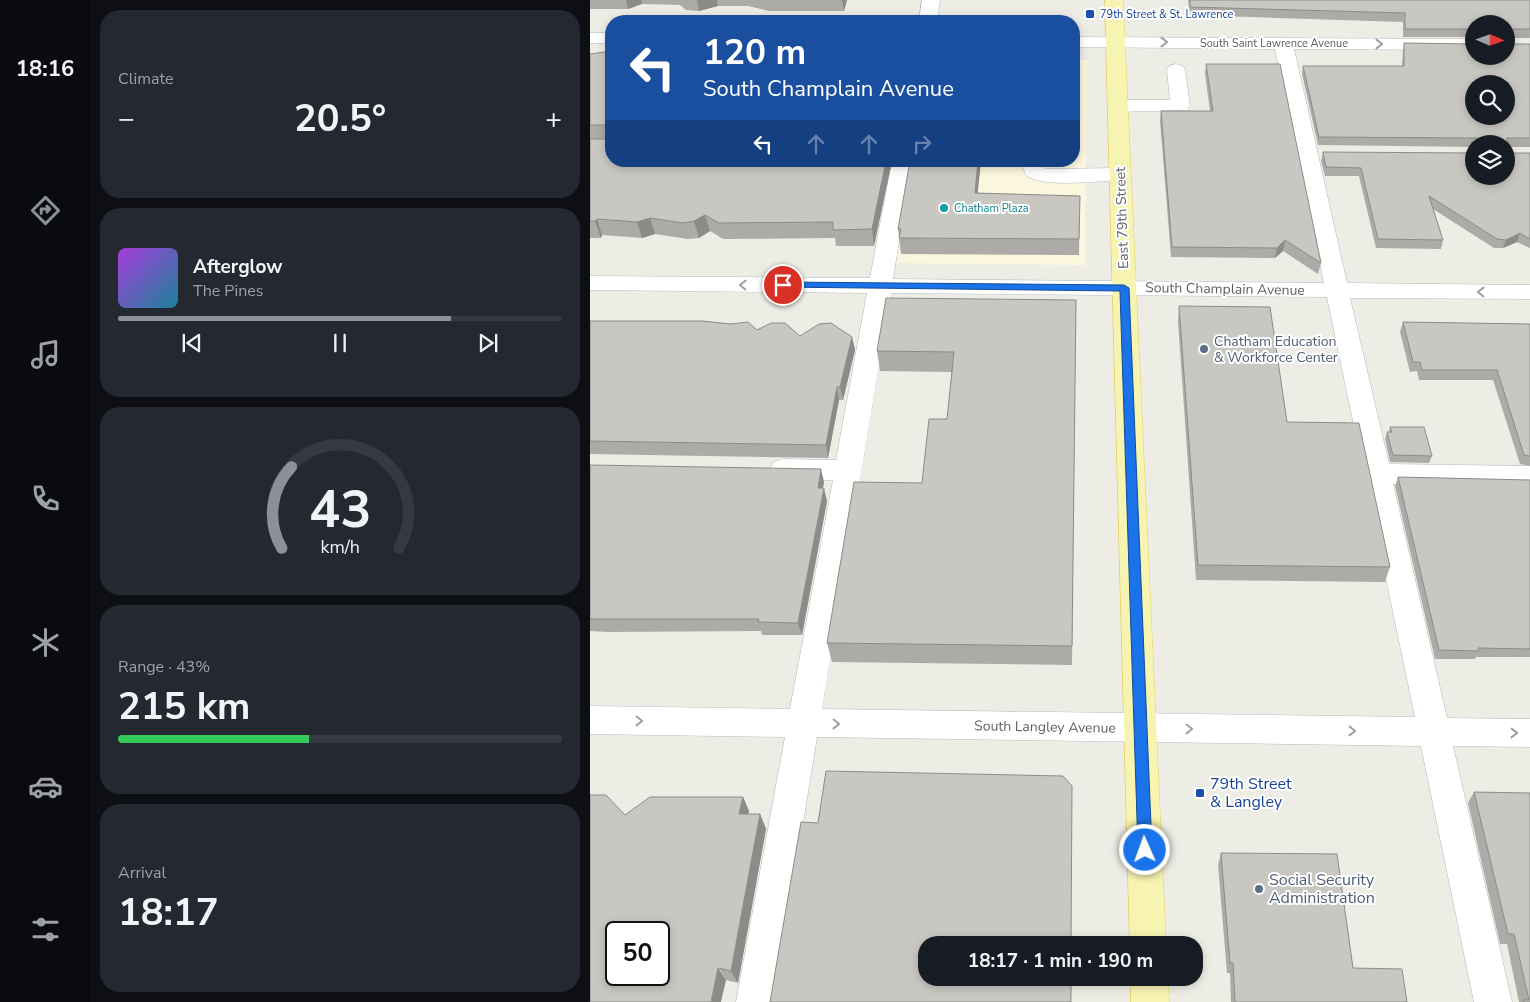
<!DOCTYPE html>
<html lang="en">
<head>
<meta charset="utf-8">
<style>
  body { margin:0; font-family:"Nunito Sans",sans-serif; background:#242831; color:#f1f3f6; height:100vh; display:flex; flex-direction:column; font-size:19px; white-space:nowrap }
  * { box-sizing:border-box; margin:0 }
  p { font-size:16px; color:#9ea1a6 }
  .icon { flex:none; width:28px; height:28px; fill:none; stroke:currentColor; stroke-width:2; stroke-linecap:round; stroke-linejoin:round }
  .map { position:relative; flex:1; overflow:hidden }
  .details { display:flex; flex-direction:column; gap:10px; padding:10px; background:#0d0f14; width:500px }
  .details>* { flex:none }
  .top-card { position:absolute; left:15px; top:15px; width:475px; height:152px; border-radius:20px; box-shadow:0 2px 8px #0003; background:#1a4fa0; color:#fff; overflow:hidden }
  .needle { width:32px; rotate:92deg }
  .controls { position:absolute; left:875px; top:15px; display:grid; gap:10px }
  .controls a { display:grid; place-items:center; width:50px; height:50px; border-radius:50%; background:#171b24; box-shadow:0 2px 8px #0003; font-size:25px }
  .speed { position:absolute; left:15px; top:921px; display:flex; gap:10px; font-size:25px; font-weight:700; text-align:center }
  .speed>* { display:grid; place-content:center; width:65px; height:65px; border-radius:50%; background:#171b24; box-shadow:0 2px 8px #0003; line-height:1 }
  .speed .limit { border:2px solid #111; border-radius:8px; background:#fff; color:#111 }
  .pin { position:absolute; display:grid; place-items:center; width:42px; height:42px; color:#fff; margin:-21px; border:2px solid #fff; border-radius:50%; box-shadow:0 1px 5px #0007 }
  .me { position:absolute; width:55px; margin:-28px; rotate:358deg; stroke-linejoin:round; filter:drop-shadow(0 0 4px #0008) }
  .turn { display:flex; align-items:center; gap:18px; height:105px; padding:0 15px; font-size:22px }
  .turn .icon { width:65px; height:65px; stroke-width:2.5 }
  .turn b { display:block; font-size:35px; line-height:42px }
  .lanes { display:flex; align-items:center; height:48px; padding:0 15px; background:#0003; justify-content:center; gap:25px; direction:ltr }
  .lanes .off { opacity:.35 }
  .big { font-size:38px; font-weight:700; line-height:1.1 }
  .details .card { flex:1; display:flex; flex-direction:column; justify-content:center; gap:8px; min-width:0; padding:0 18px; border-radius:20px; background:#242831 }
  .details .dial { align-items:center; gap:0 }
  .dial svg { height:130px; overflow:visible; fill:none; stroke:#363941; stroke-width:7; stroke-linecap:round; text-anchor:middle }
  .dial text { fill:#f1f3f6; stroke:none }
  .song { display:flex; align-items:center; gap:15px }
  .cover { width:60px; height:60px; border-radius:8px; background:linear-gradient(135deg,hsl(280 70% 55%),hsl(190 70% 35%)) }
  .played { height:5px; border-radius:2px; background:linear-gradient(90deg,#8c9099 75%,#363941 75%) }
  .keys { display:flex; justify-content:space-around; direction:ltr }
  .heat { display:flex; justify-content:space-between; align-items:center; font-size:28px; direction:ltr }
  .charge { height:8px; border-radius:4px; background:linear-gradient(90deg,#34c759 43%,#363941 0) }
  .trip { position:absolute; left:328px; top:936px; width:285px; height:50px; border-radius:20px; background:#171b24; box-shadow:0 2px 8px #0003; font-weight:700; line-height:50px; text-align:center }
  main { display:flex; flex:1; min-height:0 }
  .menu { display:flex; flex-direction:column; width:90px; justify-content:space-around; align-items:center; background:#090b0e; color:#9ea1a6 }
  .menu .icon { width:35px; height:35px }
  .menu .selected { color:#8c9099 }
  .menu b { font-size:22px; color:#f1f3f6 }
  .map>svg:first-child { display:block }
  .commercial { fill:#fbf7de }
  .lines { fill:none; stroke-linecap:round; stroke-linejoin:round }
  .minor-casing { stroke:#b5b7bb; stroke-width:1 }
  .major-casing { stroke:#e4d068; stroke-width:1 }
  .minor { fill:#fff; fill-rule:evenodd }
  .major { fill:#f7f4b1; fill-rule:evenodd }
  .wall { fill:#adaba7 }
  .shaded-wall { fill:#8d8b88 }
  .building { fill:#c9c7c2; stroke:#8d8b88; fill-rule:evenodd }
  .oneway { stroke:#9e9fa2 }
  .route { fill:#1a73e8; stroke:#114b97 }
  .transit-dot { fill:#1a4fb4; stroke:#fff; stroke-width:2 }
  .culture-dot { fill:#0f9aa8; stroke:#fff; stroke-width:2 }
  .service-dot { fill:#5c6f8a; stroke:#fff; stroke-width:2 }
  .labels { text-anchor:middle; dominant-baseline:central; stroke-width:4; stroke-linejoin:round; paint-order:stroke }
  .far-transit-label { font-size:11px; fill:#164399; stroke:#fff; text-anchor:start }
  .far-street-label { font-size:11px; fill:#5d5f64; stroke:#fff }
  .far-culture-label { font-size:11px; fill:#0d838f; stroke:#fff; text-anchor:start }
  .street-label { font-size:14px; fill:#5d5f64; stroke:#fff }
  .service-label { font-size:14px; fill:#4e5e75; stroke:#fff; text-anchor:start }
  .near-transit-label { font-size:16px; fill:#164399; stroke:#fff; text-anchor:start }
  .near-service-label { font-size:16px; fill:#4e5e75; stroke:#fff; text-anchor:start }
</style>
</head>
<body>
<main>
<nav class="menu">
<b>18:16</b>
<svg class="icon selected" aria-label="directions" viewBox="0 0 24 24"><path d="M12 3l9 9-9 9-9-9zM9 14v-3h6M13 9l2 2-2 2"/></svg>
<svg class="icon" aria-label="music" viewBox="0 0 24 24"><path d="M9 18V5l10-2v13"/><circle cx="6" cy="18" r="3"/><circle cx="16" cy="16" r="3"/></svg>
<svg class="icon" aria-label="phone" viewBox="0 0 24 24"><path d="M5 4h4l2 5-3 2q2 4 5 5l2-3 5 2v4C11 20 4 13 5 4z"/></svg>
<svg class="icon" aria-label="climate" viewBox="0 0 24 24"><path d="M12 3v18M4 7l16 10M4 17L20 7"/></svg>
<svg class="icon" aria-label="car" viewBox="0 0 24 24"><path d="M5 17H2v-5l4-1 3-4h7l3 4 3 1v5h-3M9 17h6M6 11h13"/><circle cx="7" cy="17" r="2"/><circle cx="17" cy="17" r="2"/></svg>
<svg class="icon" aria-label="filters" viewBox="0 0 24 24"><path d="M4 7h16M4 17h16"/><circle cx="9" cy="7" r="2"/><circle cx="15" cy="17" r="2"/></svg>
</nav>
<section class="details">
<div class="card"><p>Climate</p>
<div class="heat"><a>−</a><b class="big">20.5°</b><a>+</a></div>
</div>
<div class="card">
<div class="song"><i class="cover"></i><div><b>Afterglow</b><p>The Pines</p></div></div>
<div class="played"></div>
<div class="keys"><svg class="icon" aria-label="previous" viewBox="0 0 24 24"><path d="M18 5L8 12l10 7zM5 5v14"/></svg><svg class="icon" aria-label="pause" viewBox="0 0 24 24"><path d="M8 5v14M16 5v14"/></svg><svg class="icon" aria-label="next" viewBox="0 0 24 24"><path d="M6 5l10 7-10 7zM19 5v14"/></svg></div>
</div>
<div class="card dial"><svg viewBox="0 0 100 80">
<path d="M14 69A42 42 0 1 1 86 69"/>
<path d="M14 69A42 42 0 0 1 20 19" stroke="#8c9099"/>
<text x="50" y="56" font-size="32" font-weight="700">43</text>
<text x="50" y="72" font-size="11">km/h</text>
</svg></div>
<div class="card"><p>Range · 43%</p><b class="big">215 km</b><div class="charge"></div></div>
<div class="card"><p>Arrival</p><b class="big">18:17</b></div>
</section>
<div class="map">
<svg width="940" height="1002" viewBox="0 0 940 1002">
  <rect width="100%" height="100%" fill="#eeede5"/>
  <path class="commercial" d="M 484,60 L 497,60 L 495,265 L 301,263 L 320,161 L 484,161 Z"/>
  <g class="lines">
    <g class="minor-casing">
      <path id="minor" d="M 332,0 L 350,0 L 347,21 L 329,21 Z
        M 0,33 L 21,33 L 21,43 L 0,43 Z
        M 484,37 L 884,39 L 884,50 L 704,49 L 757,283 L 940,285 L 940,299 L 760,298 L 799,464 L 940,466 L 940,486 L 803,484 L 857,718 L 940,719 L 940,747 L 863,746 L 922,1002 L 884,1002 L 831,746 L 227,737 L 184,1002 L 146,1002 L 195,737 L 0,734 L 0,706 L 200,709 L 243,480 L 193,479 L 184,476 L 180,469 L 184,462 L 193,459 L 246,460 L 277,293 L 0,290 L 0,276 L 280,278 L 302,161 L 322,161 L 303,279 L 734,283 L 685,49 L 484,47 ZM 301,293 L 737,297 L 825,717 L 232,709 Z
        M 586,64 L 593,66 L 595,70 L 600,106 L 597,110 L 528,112 L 521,110 L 518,106 L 521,102 L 528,100 L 580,100 L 577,70 L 579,66 Z
        M 434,161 L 454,161 L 454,168 L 457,169 L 530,168 L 537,170 L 540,174 L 537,178 L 530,180 C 509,181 454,188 437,176 C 433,172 434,166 434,161 Z"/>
    </g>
    <g class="major-casing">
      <path id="major" d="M 515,0 L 533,0 L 576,945 L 540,945 Z
        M 541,978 L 578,978 L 579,1002 L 541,1002 Z"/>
    </g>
    <use href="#minor" class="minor"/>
    <use href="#major" class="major"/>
  </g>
  <path class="wall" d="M 0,0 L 257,0 L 254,11 L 179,11 L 158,6 L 128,6 L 109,11 L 96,10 L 90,5 L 52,4 L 38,9 L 0,9 Z
    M 598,0 L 940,0 L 940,38 L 917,38 L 917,44 L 940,44 L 940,147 L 917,147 L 917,153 L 940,153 L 940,248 L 927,242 L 913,248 L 904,248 L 843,209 L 853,240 L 851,249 L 786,248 L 769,176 L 735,176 L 731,161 L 733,152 L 884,176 L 916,144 L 884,144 L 884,147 L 728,145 L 712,74 L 713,66 L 812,66 L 813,51 L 814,43 L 916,56 L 884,24 L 884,37 L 813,37 L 813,22 L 600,15 Z
    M 15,52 L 21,161 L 302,161 L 284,246 L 246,246 L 245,238 L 133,239 L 120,231 L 109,238 L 98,239 L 65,234 L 52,238 L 12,235 L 11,238 L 0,238 L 0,54 Z
    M 616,64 L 731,263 L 728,274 L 693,251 L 685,258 L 581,257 L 570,121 L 571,111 L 620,111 L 615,74 Z
    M 391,161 L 387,193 L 490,196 L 489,255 L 311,254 L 308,229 Z
    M 486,300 L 482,665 L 242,662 L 237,643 L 332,483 L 357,419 L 362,372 L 290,371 L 287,351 Z
    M 589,306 L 697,422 L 800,567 L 795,582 L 606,580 L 588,321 Z
    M 0,321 L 167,330 L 210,336 L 262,337 L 265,350 L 253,400 L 249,400 L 238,458 L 0,454 Z
    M 813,322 L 940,324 L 940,466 L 930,464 L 903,380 L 829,380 L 827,371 L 820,372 L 810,332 Z
    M 800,427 L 842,456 L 839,463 L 800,462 L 795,439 L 797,432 L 799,432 Z
    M 0,465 L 234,482 L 233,488 L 237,501 L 212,635 L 172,635 L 171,631 L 17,632 L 0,631 Z
    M 808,477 L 940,480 L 940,657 L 886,657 L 885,659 L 845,659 L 805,486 Z
    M 884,792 L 940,793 L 940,1002 L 929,1002 L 917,944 L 910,944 L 878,803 Z
    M 153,797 L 159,811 L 158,814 L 170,814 L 176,829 L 148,983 L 136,980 L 35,815 Z
    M 631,853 L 763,968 L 817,1002 L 641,1002 L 640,973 L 637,973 L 628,865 Z"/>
  <path class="shaded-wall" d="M 36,0 L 51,0 L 52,4 L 38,9 Z
    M 107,0 L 127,0 L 128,6 L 109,11 Z
    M 252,0 L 257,0 L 254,11 Z
    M 296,161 L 302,161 L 284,246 L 282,229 Z
    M 388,161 L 391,161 L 386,209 L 385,193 Z
    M 115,215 L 120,231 L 109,238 L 104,221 Z
    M 60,218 L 65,234 L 52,238 L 47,222 Z
    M 7,219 L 12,235 L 11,238 L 5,221 Z
    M 930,233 L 927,242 L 913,248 L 916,240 Z
    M 695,240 L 693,251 L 685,258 L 687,248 Z
    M 262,337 L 265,350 L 253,400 L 250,387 Z
    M 247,387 L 249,400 L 238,458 L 236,445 Z
    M 231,469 L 234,482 L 230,501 L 228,488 Z
    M 234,488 L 237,501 L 212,635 L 208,623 Z
    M 153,797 L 159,811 L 155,828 L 149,814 Z
    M 170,814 L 176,829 L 148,983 L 141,971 Z
    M 128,968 L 136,980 L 131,1002 L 121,1002 Z"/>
  <path class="building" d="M 600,0 L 940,0 L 940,29 L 917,29 L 917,44 L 940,44 L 940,138 L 917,138 L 917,153 L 940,153 L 940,239 L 930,233 L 916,240 L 907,239 L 839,196 L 853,240 L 788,239 L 771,168 L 736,167 L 733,152 L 884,153 L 884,176 L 916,176 L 916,144 L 887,144 L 888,138 L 729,137 L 713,66 L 814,66 L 814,43 L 884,44 L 884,56 L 916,56 L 916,24 L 884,24 L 884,29 L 815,29 L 815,13 L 600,7 ZM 884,84 L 916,84 L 916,116 L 884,116 Z
    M 15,52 L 21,54 L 21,161 L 296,161 L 282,229 L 243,230 L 243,222 L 129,223 L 115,215 L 104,221 L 93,223 L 60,218 L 47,222 L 7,219 L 5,221 L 0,221 L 0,139 L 17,139 L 17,125 L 0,125 L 0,54 Z
    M 616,64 L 690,64 L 731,263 L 695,240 L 687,248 L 582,247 L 571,111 L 623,111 Z
    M 320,161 L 388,161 L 385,193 L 490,196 L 489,239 L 309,238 L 311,229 L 308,229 Z
    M 296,298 L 486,300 L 482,646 L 237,643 L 264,482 L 332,483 L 339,419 L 357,419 L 364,352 L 287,351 Z
    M 589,306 L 680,307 L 697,422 L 769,423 L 800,567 L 608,565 Z
    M 0,321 L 112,321 L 141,324 L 158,322 L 167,330 L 181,323 L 195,323 L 210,336 L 229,324 L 241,323 L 262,337 L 250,387 L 247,387 L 236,445 L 0,441 Z
    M 813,322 L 940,324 L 940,456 L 934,455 L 907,370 L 832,370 L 830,362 L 823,362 Z
    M 800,427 L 834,427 L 842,456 L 803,455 L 797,432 L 802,432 Z
    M 0,465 L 231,469 L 228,488 L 234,488 L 208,623 L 168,622 L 169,619 L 0,619 Z
    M 808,477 L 940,480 L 940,649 L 888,648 L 889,651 L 849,650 Z
    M 236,771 L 473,776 L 482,786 L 481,945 L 336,945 L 336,978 L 481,978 L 481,1002 L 180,1002 L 211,822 L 228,823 Z
    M 884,792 L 940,793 L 940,1002 L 934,1002 L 933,1000 L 939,1000 L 924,934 L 918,934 Z
    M 0,795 L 16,795 L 35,815 L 60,797 L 153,797 L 149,814 L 170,814 L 141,971 L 128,968 L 121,1002 L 0,1002 ZM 26,932 L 69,932 L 69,975 L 26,975 Z
    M 631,853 L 747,854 L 763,968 L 812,969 L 817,1002 L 645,1002 L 643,963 L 640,963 Z"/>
  <defs><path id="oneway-chevron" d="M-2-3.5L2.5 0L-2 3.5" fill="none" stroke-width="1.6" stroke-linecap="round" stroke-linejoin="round" transform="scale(1.25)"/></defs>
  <g class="oneway">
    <use href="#oneway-chevron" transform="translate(574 42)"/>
    <use href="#oneway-chevron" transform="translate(789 44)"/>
    <use href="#oneway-chevron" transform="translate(153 285) rotate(-179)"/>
    <use href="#oneway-chevron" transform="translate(891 292) rotate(-179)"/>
    <use href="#oneway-chevron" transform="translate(49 721) rotate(1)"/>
    <use href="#oneway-chevron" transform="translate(246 724) rotate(1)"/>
    <use href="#oneway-chevron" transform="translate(599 729) rotate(1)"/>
    <use href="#oneway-chevron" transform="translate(762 731) rotate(1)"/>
    <use href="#oneway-chevron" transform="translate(924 733) rotate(1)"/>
  </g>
  <path class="route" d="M 193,282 L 534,285 L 539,288 L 562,850 L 560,855 L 555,857 L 550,855 L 548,850 L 530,291 L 190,287 L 188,285 Z"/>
  <g class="transit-dot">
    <rect x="495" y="9" width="10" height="10" rx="2.5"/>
    <rect x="605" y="788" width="10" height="10" rx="2.5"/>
  </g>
  <circle class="culture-dot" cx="354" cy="208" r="5"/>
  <g class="service-dot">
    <circle cx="614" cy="349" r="5"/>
    <circle cx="669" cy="889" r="5"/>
  </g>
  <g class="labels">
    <g class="far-transit-label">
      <text x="510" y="14">79th Street &amp; St. Lawrence</text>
    </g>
    <g class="far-street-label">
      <text x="684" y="43">South Saint Lawrence Avenue</text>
    </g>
    <g class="far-culture-label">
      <text x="364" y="208">Chatham Plaza</text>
    </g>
    <g class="street-label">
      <text transform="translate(532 218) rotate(-92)">East 79th Street</text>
      <text transform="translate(635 289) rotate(1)">South Champlain Avenue</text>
      <text transform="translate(455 727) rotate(1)">South Langley Avenue</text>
    </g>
    <g class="service-label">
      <text x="624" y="341">Chatham Education<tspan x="624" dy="16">&amp; Workforce Center</tspan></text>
    </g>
    <g class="near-transit-label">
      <text x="620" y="784">79th Street<tspan x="620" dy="18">&amp; Langley</tspan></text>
    </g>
    <g class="near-service-label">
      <text x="679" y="880">Social Security<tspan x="679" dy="18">Administration</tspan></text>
    </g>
  </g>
</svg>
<div class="controls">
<a><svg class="needle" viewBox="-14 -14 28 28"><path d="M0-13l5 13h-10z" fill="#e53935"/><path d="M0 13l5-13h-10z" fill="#9ea1a6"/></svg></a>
<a><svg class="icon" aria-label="search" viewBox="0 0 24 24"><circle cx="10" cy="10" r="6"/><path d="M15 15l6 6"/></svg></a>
<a><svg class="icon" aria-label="layers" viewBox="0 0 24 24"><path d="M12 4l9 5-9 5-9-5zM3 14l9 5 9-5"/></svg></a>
</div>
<div class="speed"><div class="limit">50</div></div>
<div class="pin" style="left:193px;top:285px;background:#d93025"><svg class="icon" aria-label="arrive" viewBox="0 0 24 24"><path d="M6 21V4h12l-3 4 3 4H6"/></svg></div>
<svg class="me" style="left:555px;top:850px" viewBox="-20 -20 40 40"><circle r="17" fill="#1a73e8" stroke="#fff" stroke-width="3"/><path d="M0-11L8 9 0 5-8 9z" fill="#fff"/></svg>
<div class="trip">18:17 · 1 min · 190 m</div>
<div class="top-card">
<div class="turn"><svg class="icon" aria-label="left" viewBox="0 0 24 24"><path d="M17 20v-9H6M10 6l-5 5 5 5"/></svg><div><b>120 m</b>South Champlain Avenue</div></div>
<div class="lanes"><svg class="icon" aria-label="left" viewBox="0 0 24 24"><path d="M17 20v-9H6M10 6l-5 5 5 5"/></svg><svg class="icon off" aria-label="ahead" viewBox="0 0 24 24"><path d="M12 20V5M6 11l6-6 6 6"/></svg><svg class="icon off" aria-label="ahead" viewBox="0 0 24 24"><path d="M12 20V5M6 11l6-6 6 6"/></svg><svg class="icon off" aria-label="right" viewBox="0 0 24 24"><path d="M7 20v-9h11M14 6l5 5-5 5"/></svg></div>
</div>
</div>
</main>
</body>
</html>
